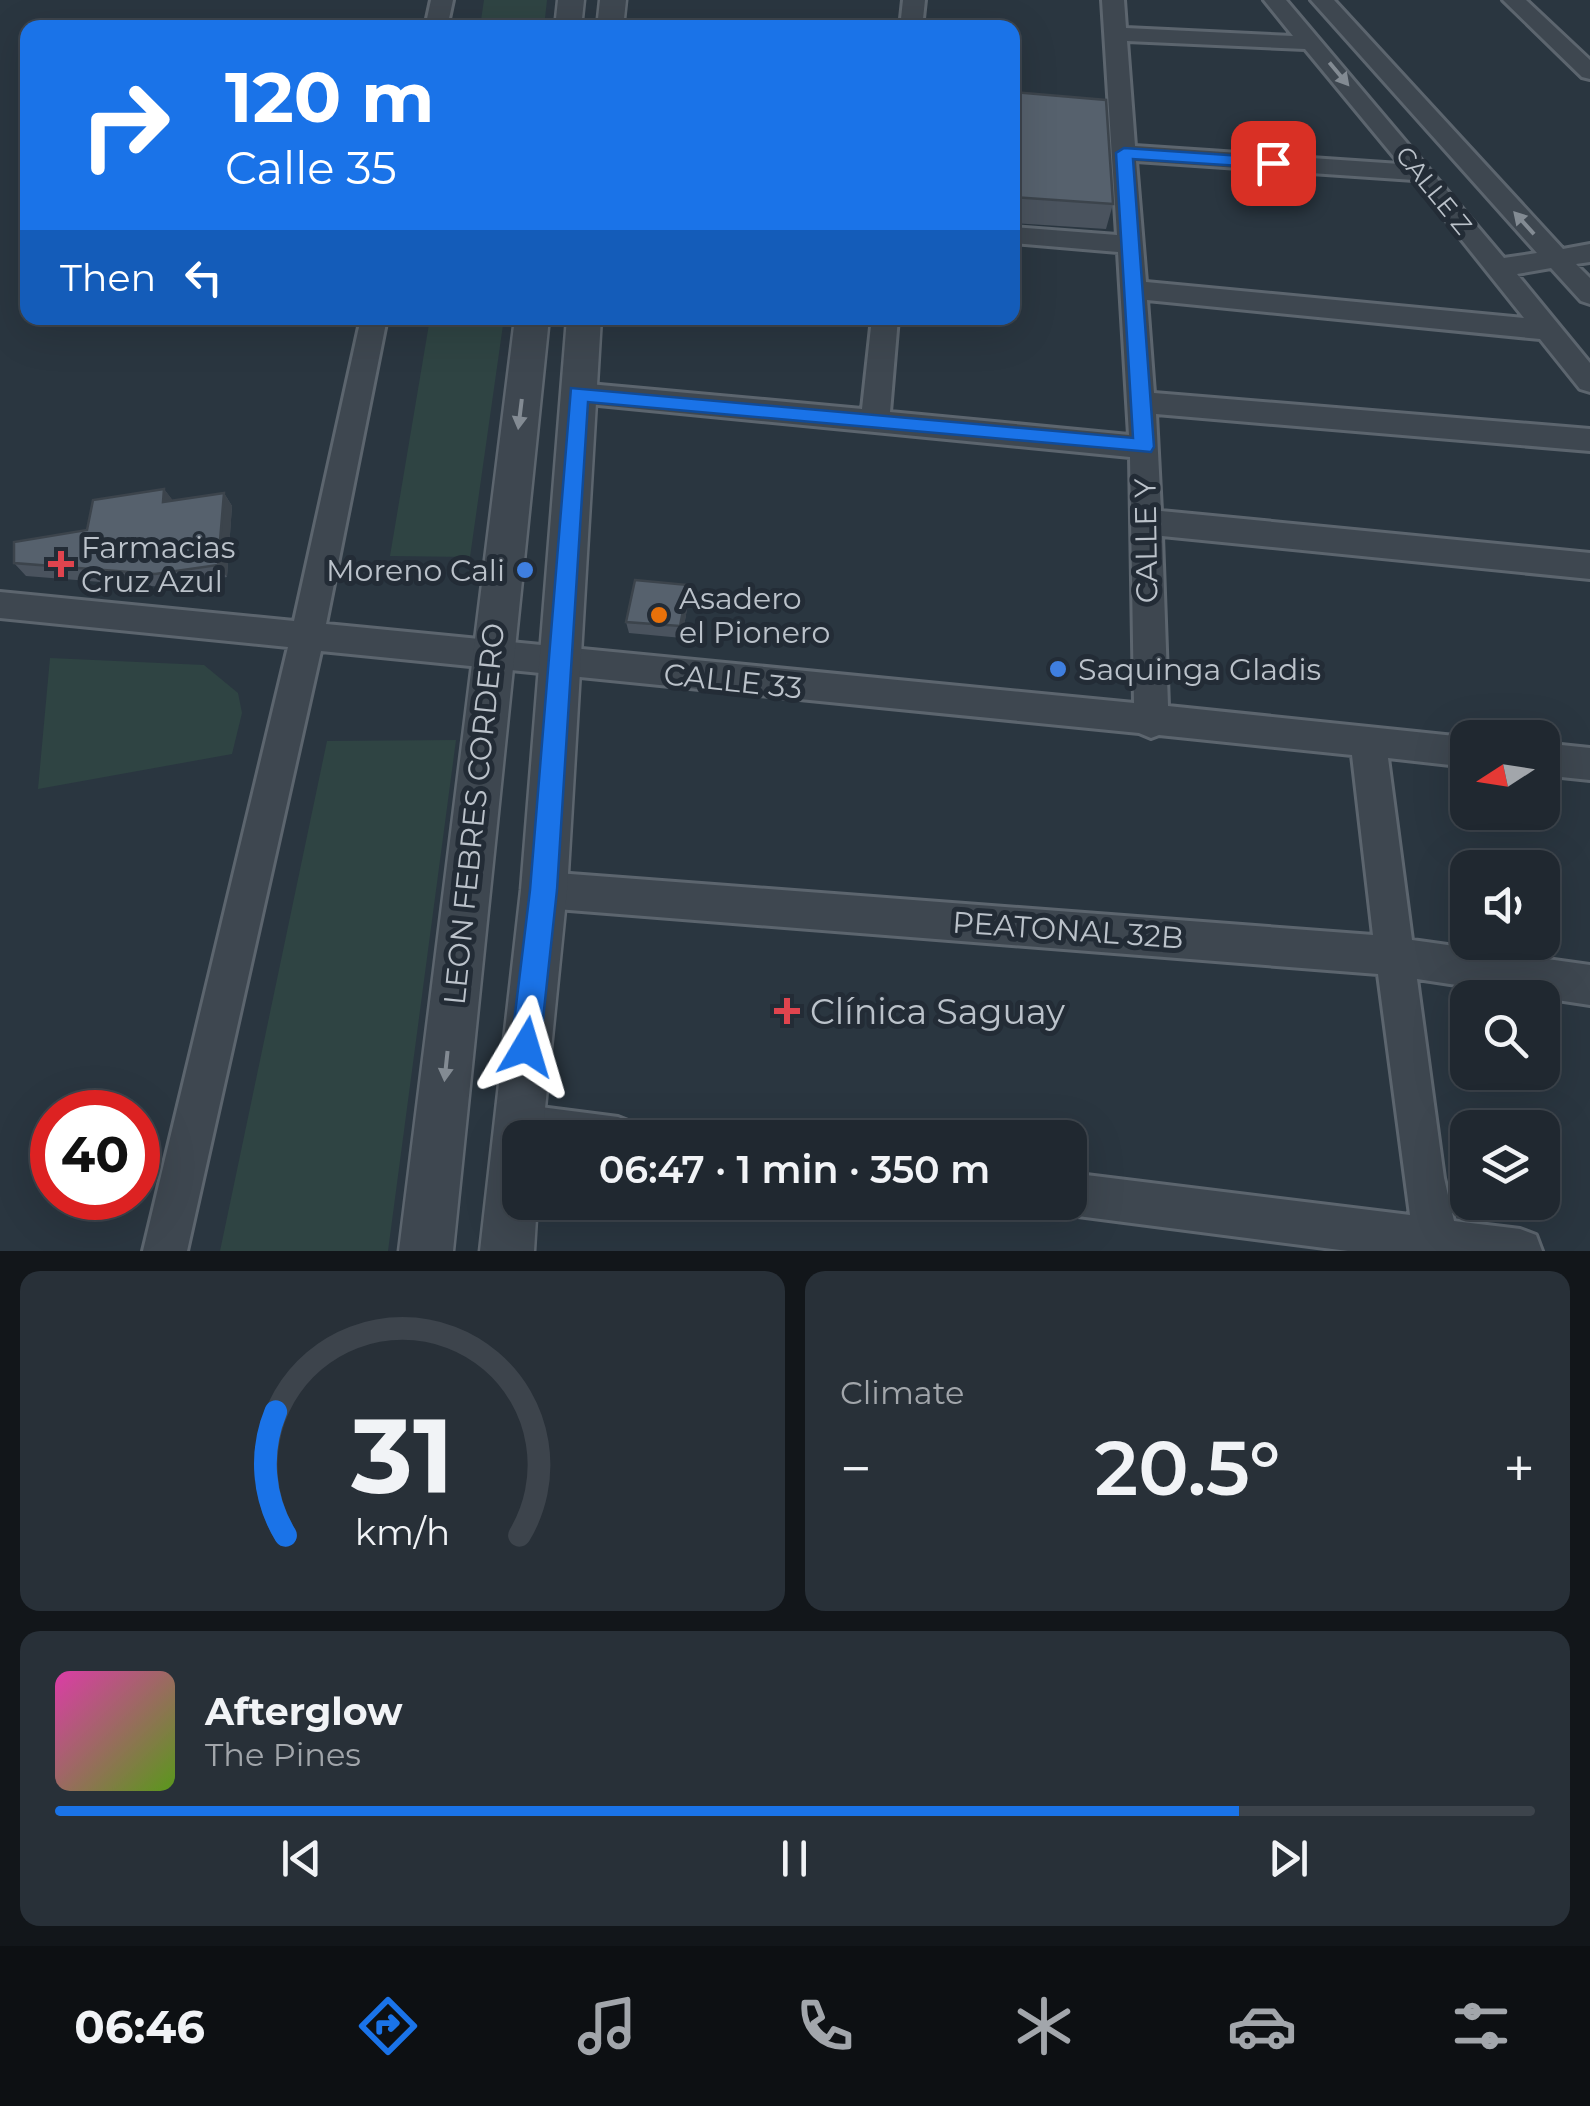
<!DOCTYPE html>
<html lang="en">
<head>
<meta charset="utf-8">
<style>
  body { margin:0; font-family:Montserrat,sans-serif; background:#283038; color:#f1f3f6; height:100vh; display:flex; flex-direction:column; font-size:38px; white-space:nowrap }
  * { box-sizing:border-box; margin:0 }
  p { font-size:32px; color:#a2a6ab }
  .icon { flex:none; width:55px; height:55px; fill:none; stroke:currentColor; stroke-width:2; stroke-linecap:round; stroke-linejoin:round }
  .map { position:relative; height:1251px; overflow:hidden }
  .sheet { display:flex; flex-direction:column; gap:20px; padding:20px; background:#12161a; flex:1 }
  .sheet>* { flex:none }
  .top-card { position:absolute; left:20px; top:20px; width:1000px; height:305px; border-radius:20px; box-shadow:0 10px 40px #0002,0 0 0 2px #3d444c; background:#1a73e8; color:#fff; overflow:hidden }
  .needle { width:65px; rotate:258deg }
  .buttons { position:absolute; left:1450px; top:720px; display:grid; gap:20px }
  .buttons a { display:grid; place-items:center; width:110px; height:110px; border-radius:20px; background:#202830; box-shadow:0 10px 40px #0002,0 0 0 2px #3d444c; font-size:50px }
  .speed { position:absolute; left:30px; top:1090px; display:flex; gap:20px; font-size:50px; font-weight:700; text-align:center }
  .speed>* { display:grid; place-content:center; width:130px; height:130px; border-radius:50%; background:#202830; box-shadow:0 10px 40px #0002,0 0 0 2px #3d444c; line-height:1 }
  .speed .limit { border:15px solid #d22; background:#fff; color:#111 }
  .pin { position:absolute; display:grid; place-items:center; width:85px; height:85px; color:#fff; margin:-42px; border-radius:20px; box-shadow:0 5px 15px #0006 }
  .me { position:absolute; width:110px; margin:-55px; rotate:7deg; stroke-linejoin:round; filter:drop-shadow(0 0 8px #0008) }
  .turn { display:flex; align-items:center; gap:35px; height:210px; padding:0 40px; font-size:45px }
  .turn .icon { width:130px; height:130px; stroke-width:2.5 }
  .turn b { display:block; font-size:70px; line-height:85px }
  .then { display:flex; align-items:center; height:95px; padding:0 40px; background:#0003; gap:20px; font-size:38px }
  .big { font-size:75px; font-weight:600; line-height:1.1 }
  .sheet .widget { flex:1; display:flex; flex-direction:column; justify-content:center; gap:15px; min-width:0; padding:0 35px; border-radius:20px; background:#283038 }
  .sheet .dial { align-items:center; gap:0 }
  .dial svg { height:260px; overflow:visible; fill:none; stroke:#3d444c; stroke-width:7; stroke-linecap:round; text-anchor:middle }
  .dial text { fill:#f1f3f6; stroke:none }
  .song { display:flex; align-items:center; gap:30px }
  .cover { width:120px; height:120px; border-radius:15px; background:linear-gradient(135deg,hsl(320 70% 55%),hsl(90 70% 35%)) }
  .played { height:10px; border-radius:5px; background:linear-gradient(90deg,#1a73e8 80%,#3d444c 80%) }
  .keys { display:flex; justify-content:space-around; direction:ltr }
  .heat { display:flex; justify-content:space-between; align-items:center; font-size:55px; direction:ltr }
  .sheet .tiles { flex:1; display:grid; gap:20px; grid-template-columns:1fr 1fr }
  .widget:last-child { grid-column:span 2 }
  .trip { position:absolute; left:502px; top:1120px; width:585px; height:100px; border-radius:20px; background:#202830; box-shadow:0 10px 40px #0002,0 0 0 2px #3d444c; font-weight:600; line-height:100px; text-align:center }
  .menu { display:flex; height:160px; justify-content:space-around; align-items:center; background:#0d1013; color:#a2a6ab }
  .menu .icon { width:70px; height:70px }
  .menu .current { color:#1a73e8 }
  .menu b { font-size:45px; color:#f1f3f6 }
  .map>svg:first-child { display:block }
  .green { fill:#2f4443 }
  .lines { fill:none; stroke-linecap:round; stroke-linejoin:round }
  .minor-casing { stroke:#5c656e; stroke-width:6 }
  .tertiary-casing { stroke:#5c656e; stroke-width:5 }
  .minor { fill:#3e4750; fill-rule:evenodd }
  .tertiary { fill:#3e4750; fill-rule:evenodd }
  .wall { fill:#4a535e }
  .shaded-wall { fill:#3c444c }
  .building { fill:#56616d; stroke:#3c444c; stroke-width:2.5 }
  .oneway { fill:#838b93 }
  .route { fill:#1a73e8; stroke:#114b97; stroke-width:2.5 }
  .health-dot { fill:#e0444e; stroke:#232c36; stroke-width:4 }
  .shop-dot { fill:#3f7fe0; stroke:#232c36; stroke-width:4 }
  .food-dot { fill:#e8710a; stroke:#232c36; stroke-width:4 }
  .labels { text-anchor:middle; dominant-baseline:central; stroke-width:10; stroke-linejoin:round; paint-order:stroke }
  .far-street-label { font-size:25px; fill:#bbc2ca; stroke:#232c36 }
  .street-label { font-size:30px; fill:#bbc2ca; stroke:#232c36 }
  .poi-label { font-size:30px; fill:#bbc2ca; stroke:#232c36; text-anchor:start }
  .near-poi-label { font-size:35px; fill:#bbc2ca; stroke:#232c36; text-anchor:start }
</style>
</head>
<body>
<div class="map">
<svg width="1590" height="1251" viewBox="0 0 1590 1251">
  <rect width="100%" height="100%" fill="#2a3640"/>
  <path class="green" d="M 484,0 L 547,0 L 544,27 L 480,27 Z
    M 430,318 L 504,318 L 470,557 L 390,556 Z
    M 50,658 L 204,665 L 238,693 L 242,713 L 232,754 L 38,789 Z
    M 456,740 L 388,1251 L 220,1251 L 327,741 Z"/>
  <g class="lines">
    <g class="minor-casing">
      <path id="minor" d="M 431,0 L 453,0 L 447,28 L 425,28 Z
        M 903,0 L 925,0 L 922,28 L 900,28 Z
        M 1102,0 L 1124,0 L 1126,28 L 1293,36 L 1264,0 L 1286,0 L 1504,258 L 1537,253 L 1311,0 L 1334,0 L 1563,249 L 1590,244 L 1590,262 L 1576,264 L 1590,278 L 1590,304 L 1581,301 L 1551,268 L 1517,274 L 1590,363 L 1590,392 L 1580,389 L 1540,339 L 1147,300 L 1154,393 L 1590,429 L 1590,451 L 1156,414 L 1161,511 L 1590,553 L 1590,579 L 1162,536 L 1168,706 L 1474,738 L 1468,738 L 1468,767 L 1388,758 L 1412,940 L 1590,965 L 1590,1005 L 1417,979 L 1444,1178 L 1454,1221 L 1520,1229 L 1536,1235 L 1542,1251 L 1348,1251 L 1070,1215 L 1055,1209 L 1052,1202 L 1070,1202 L 1070,1173 L 1410,1215 L 1378,974 L 544,908 L 531,903 L 525,890 L 531,877 L 544,872 L 1373,935 L 1352,755 L 1159,735 L 1151,738 L 1139,733 L 321,651 L 187,1251 L 143,1251 L 288,647 L 0,618 L 0,592 L 294,621 L 361,318 L 387,318 L 326,624 L 1134,703 L 1130,457 L 578,403 L 568,400 L 564,393 L 568,386 L 578,383 L 862,409 L 872,318 L 898,318 L 890,412 L 1129,435 L 1118,252 L 1012,243 L 1012,227 L 1117,235 ZM 1127,41 L 1305,49 L 1400,164 L 1135,146 ZM 1136,161 L 1414,180 L 1524,318 L 1146,282 Z
        M 1503,0 L 1526,0 L 1590,60 L 1590,79 L 1582,77 Z
        M 1542,743 L 1590,748 L 1590,780 L 1542,775 Z
        M 517,1104 L 618,1117 L 633,1123 L 639,1138 L 520,1138 L 517,1146 L 502,1140 L 496,1125 L 502,1110 Z"/>
    </g>
    <g class="tertiary-casing">
      <path id="tertiary" d="M 558,0 L 584,0 L 581,28 L 555,28 Z
        M 600,0 L 626,0 L 623,28 L 597,28 Z
        M 515,318 L 549,318 L 453,1251 L 399,1251 Z
        M 567,318 L 601,318 L 567,890 L 542,1138 L 520,1138 L 520,1202 L 537,1202 L 534,1251 L 480,1251 L 521,890 Z"/>
    </g>
    <use href="#minor" class="minor"/>
    <use href="#tertiary" class="tertiary"/>
  </g>
  <path class="wall" d="M 1012,92 L 1113,204 L 1106,229 L 1012,223 Z
    M 164,489 L 173,501 L 224,493 L 232,506 L 227,577 L 164,587 L 26,576 L 14,563 L 87,530 Z
    M 688,585 L 689,597 L 682,638 L 629,633 L 626,622 Z"/>
  <path class="shaded-wall" d="M 164,489 L 174,502 L 163,502 Z
    M 224,493 L 232,506 L 227,577 L 218,565 Z
    M 688,585 L 689,597 L 682,638 L 680,626 Z"/>
  <path class="building" d="M 1012,92 L 1106,100 L 1113,204 L 1012,197 Z
    M 164,489 L 163,502 L 224,493 L 218,565 L 155,574 L 14,563 L 14,542 L 87,530 L 93,500 Z
    M 635,580 L 688,585 L 680,626 L 626,622 Z"/>
  <defs><path id="oneway-solid" d="M-6-.8H1V-3.2L6.5 0L1 3.2V.8H-6Z" transform="scale(2.5)"/></defs>
  <g class="oneway">
    <use href="#oneway-solid" transform="translate(1339 74) rotate(50)"/>
    <use href="#oneway-solid" transform="translate(1524 223) rotate(-132)"/>
    <use href="#oneway-solid" transform="translate(520 414) rotate(97)"/>
    <use href="#oneway-solid" transform="translate(446 1066) rotate(96)"/>
  </g>
  <path class="route" d="M 1124,148 L 1273,158 L 1281,163 L 1273,168 L 1133,159 L 1154,447 L 1151,452 L 588,402 L 557,890 L 540,1047 L 535,1057 L 526,1061 L 516,1057 L 511,1047 L 530,890 L 571,388 L 1133,438 L 1116,153 Z"/>
  <g class="health-dot">
    <path d="M56 549h10v10h10v10h-10v10h-10v-10h-10v-10h10z"/>
    <path d="M782 996h10v10h10v10h-10v10h-10v-10h-10v-10h10z"/>
  </g>
  <g class="shop-dot">
    <circle cx="525" cy="570" r="10"/>
    <circle cx="1058" cy="669" r="10"/>
  </g>
  <circle class="food-dot" cx="659" cy="615" r="10"/>
  <g class="labels">
    <g class="far-street-label">
      <text transform="translate(1434 190) rotate(51)">CALLE Z</text>
    </g>
    <g class="street-label">
      <text transform="translate(1146 541) rotate(-91)">CALLE Y</text>
      <text transform="translate(733 681) rotate(6)">CALLE 33</text>
      <text transform="translate(474 814) rotate(-84)">LEON FEBRES CORDERO</text>
      <text transform="translate(1068 930) rotate(4)">PEATONAL 32B</text>
    </g>
    <g class="poi-label">
      <text x="81" y="547">Farmacias<tspan x="81" dy="34">Cruz Azul</tspan></text>
      <text x="505" y="570" text-anchor="end">Moreno Cali</text>
      <text x="679" y="598">Asadero<tspan x="679" dy="34">el Pionero</tspan></text>
      <text x="1078" y="669">Saquinga Gladis</text>
    </g>
    <g class="near-poi-label">
      <text x="810" y="1011">Clínica Saguay</text>
    </g>
  </g>
</svg>
<div class="buttons">
<a><svg class="needle" viewBox="-14 -14 28 28"><path d="M0-13l5 13h-10z" fill="#e53935"/><path d="M0 13l5-13h-10z" fill="#a2a6ab"/></svg></a>
<a><svg class="icon" aria-label="sound" viewBox="0 0 24 24"><path d="M4 9h4l5-4v14l-5-4H4zM17 9q2 3 0 6"/></svg></a>
<a><svg class="icon" aria-label="search" viewBox="0 0 24 24"><circle cx="10" cy="10" r="6"/><path d="M15 15l6 6"/></svg></a>
<a><svg class="icon" aria-label="layers" viewBox="0 0 24 24"><path d="M12 4l9 5-9 5-9-5zM3 14l9 5 9-5"/></svg></a>
</div>
<div class="speed"><div class="limit">40</div></div>
<div class="pin" style="left:1273px;top:163px;background:#d93025"><svg class="icon" aria-label="arrive" viewBox="0 0 24 24"><path d="M6 21V4h12l-3 4 3 4H6"/></svg></div>
<svg class="me" style="left:526px;top:1047px" viewBox="-20 -20 40 40"><path d="M0-17L14 15 0 8-14 15z" fill="#1a73e8" stroke="#fff" stroke-width="4"/></svg>
<div class="trip">06:47 · 1 min · 350 m</div>
<div class="top-card">
<div class="turn"><svg class="icon" aria-label="right" viewBox="0 0 24 24"><path d="M7 20v-9h11M14 6l5 5-5 5"/></svg><div><b>120 m</b>Calle 35</div></div>
<div class="then">Then<svg class="icon" aria-label="left" viewBox="0 0 24 24"><path d="M17 20v-9H6M10 6l-5 5 5 5"/></svg></div>
</div>
</div>
<section class="sheet">
<div class="tiles">
<div class="widget dial"><svg viewBox="0 0 100 80">
<path d="M14 69A42 42 0 1 1 86 69"/>
<path d="M14 69A42 42 0 0 1 11 31" stroke="#1a73e8"/>
<text x="50" y="56" font-size="32" font-weight="700">31</text>
<text x="50" y="72" font-size="11">km/h</text>
</svg></div>
<div class="widget"><p>Climate</p>
<div class="heat"><a>−</a><b class="big">20.5°</b><a>+</a></div>
</div>
<div class="widget">
<div class="song"><i class="cover"></i><div><b>Afterglow</b><p>The Pines</p></div></div>
<div class="played"></div>
<div class="keys"><svg class="icon" aria-label="previous" viewBox="0 0 24 24"><path d="M18 5L8 12l10 7zM5 5v14"/></svg><svg class="icon" aria-label="pause" viewBox="0 0 24 24"><path d="M8 5v14M16 5v14"/></svg><svg class="icon" aria-label="next" viewBox="0 0 24 24"><path d="M6 5l10 7-10 7zM19 5v14"/></svg></div>
</div>
</div>
</section>
<nav class="menu">
<b>06:46</b>
<svg class="icon current" aria-label="directions" viewBox="0 0 24 24"><path d="M12 3l9 9-9 9-9-9zM9 14v-3h6M13 9l2 2-2 2"/></svg>
<svg class="icon" aria-label="music" viewBox="0 0 24 24"><path d="M9 18V5l10-2v13"/><circle cx="6" cy="18" r="3"/><circle cx="16" cy="16" r="3"/></svg>
<svg class="icon" aria-label="phone" viewBox="0 0 24 24"><path d="M5 4h4l2 5-3 2q2 4 5 5l2-3 5 2v4C11 20 4 13 5 4z"/></svg>
<svg class="icon" aria-label="climate" viewBox="0 0 24 24"><path d="M12 3v18M4 7l16 10M4 17L20 7"/></svg>
<svg class="icon" aria-label="car" viewBox="0 0 24 24"><path d="M5 17H2v-5l4-1 3-4h7l3 4 3 1v5h-3M9 17h6M6 11h13"/><circle cx="7" cy="17" r="2"/><circle cx="17" cy="17" r="2"/></svg>
<svg class="icon" aria-label="filters" viewBox="0 0 24 24"><path d="M4 7h16M4 17h16"/><circle cx="9" cy="7" r="2"/><circle cx="15" cy="17" r="2"/></svg>
</nav>
</body>
</html>
